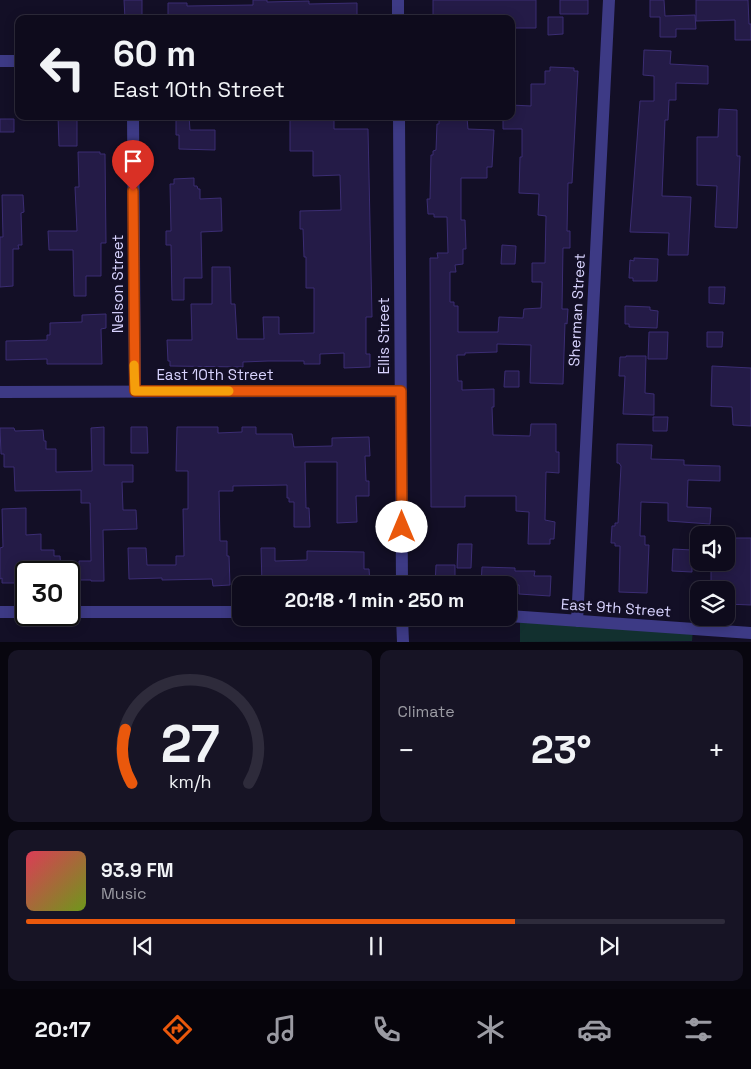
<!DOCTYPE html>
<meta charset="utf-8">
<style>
:root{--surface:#0e0b1c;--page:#171425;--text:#f1f3f6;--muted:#9b9ba3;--line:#2e2b3b;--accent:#ea580c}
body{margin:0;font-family:"Space Grotesk",sans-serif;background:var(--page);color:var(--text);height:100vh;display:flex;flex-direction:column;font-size:19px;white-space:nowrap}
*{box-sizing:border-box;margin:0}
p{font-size:16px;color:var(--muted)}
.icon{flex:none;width:28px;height:28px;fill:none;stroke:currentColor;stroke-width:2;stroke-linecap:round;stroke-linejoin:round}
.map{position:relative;height:642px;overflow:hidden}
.side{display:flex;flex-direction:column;gap:8px;padding:8px;background:#08060f;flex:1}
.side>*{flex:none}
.top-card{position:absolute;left:15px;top:15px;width:500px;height:105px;border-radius:10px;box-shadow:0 2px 12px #0003,0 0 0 1px var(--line);background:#0e0b1c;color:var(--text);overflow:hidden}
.fabs{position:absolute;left:690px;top:526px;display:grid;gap:10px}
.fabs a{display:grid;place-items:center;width:45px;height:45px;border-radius:10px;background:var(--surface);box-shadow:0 2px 12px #0003,0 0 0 1px var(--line);font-size:25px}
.speed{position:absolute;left:15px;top:561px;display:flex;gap:10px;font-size:25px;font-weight:700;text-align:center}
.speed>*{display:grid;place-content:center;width:65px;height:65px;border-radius:50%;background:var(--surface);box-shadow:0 2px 12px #0003,0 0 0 1px var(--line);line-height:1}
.speed .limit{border:2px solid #111;border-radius:8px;background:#fff;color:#111}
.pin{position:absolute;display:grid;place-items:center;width:42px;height:42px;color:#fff;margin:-51px -21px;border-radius:50% 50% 50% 0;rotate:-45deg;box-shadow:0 0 5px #0007}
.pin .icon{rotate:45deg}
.me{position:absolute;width:55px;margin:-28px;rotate:0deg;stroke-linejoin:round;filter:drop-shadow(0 0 4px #0008)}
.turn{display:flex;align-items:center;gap:18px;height:105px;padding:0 15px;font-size:22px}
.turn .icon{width:65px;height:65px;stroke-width:2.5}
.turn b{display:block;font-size:35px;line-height:42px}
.big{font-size:38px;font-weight:700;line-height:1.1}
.side .tile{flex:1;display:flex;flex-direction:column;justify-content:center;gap:8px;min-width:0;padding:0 18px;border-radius:10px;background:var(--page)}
.side .dial{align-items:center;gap:0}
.dial svg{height:130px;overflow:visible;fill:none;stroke:var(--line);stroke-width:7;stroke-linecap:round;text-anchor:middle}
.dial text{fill:var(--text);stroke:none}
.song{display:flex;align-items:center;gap:15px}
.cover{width:60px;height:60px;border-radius:8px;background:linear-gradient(135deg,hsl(350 70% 55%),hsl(80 70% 35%))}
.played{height:5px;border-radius:2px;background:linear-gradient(90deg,var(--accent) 70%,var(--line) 70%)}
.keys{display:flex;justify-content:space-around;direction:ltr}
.heat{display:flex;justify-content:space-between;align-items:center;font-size:28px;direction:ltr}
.side .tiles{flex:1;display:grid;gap:8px;grid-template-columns:1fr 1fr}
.tile:last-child{grid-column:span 2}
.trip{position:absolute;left:232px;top:576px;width:285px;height:50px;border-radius:10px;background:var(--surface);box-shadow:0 2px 12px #0003,0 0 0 1px var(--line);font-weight:700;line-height:50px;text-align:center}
.tab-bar{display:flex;height:80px;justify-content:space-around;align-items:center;background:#06040b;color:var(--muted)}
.tab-bar .icon{width:35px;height:35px}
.tab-bar .active{color:var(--accent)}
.tab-bar b{font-size:22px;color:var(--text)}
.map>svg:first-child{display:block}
.green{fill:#12302f}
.building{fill:#241b47;stroke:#3b2d73}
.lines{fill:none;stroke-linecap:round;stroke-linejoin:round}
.street{stroke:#3d3a85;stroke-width:12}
.route-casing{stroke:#983908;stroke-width:12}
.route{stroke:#ea580c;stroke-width:9}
.slow{stroke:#f59e0b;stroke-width:9}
.labels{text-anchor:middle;stroke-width:5;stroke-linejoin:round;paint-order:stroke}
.street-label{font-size:15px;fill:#d9d4ff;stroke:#130f26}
</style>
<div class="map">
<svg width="751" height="642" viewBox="0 0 751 642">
<rect width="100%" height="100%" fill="#130f26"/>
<path class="green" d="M 520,617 L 693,629 L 692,641 L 520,642 Z"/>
<path class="building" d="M 124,0 L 142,0 L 142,19 L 125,19 Z
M 253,0 L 267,0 L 267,2 L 309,1 L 309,4 L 357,3 L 357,19 L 168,19 L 168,3 L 187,3 L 187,6 L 253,5 Z
M 433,0 L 536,0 L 536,28 L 511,28 L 511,19 L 447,19 L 447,16 L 433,16 Z
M 560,0 L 588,0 L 588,14 L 560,14 Z
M 650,0 L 664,0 L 665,16 L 695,15 L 696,29 L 676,29 L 676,37 L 660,37 L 660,17 L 650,17 Z
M 696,0 L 748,0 L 749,24 L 751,24 L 751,40 L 735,40 L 735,20 L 696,21 Z
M 548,17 L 563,17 L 563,34 L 548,35 Z
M 644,50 L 671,51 L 670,64 L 708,66 L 708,84 L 676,83 L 676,100 L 669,100 L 668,120 L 665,120 L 662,196 L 691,197 L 688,255 L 668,255 L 669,233 L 630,232 L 640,101 L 654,101 L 654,76 L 643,75 Z
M 550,67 L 574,68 L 574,71 L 578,71 L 572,183 L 568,183 L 567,231 L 570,231 L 570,248 L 563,248 L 562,309 L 568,309 L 567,324 L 565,323 L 563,384 L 530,383 L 531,345 L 497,344 L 497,352 L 465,353 L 465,355 L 457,355 L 458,381 L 462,381 L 462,390 L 494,389 L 494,407 L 492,407 L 493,435 L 530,436 L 531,424 L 556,424 L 556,452 L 559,452 L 559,473 L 546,472 L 545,520 L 555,522 L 554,539 L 550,539 L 550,544 L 528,544 L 529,512 L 516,511 L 516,496 L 465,496 L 465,507 L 431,507 L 430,258 L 438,258 L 437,253 L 448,253 L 447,217 L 434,217 L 434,214 L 428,214 L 427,199 L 430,199 L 431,155 L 433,155 L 433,151 L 436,150 L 437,124 L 439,124 L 439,117 L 467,118 L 468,129 L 494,130 L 492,167 L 487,167 L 487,178 L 461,178 L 461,220 L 465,220 L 466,249 L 463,249 L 463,264 L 455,265 L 456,272 L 450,272 L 450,302 L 454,302 L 454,306 L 458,306 L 458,332 L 498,332 L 499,317 L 523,318 L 524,309 L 541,308 L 542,282 L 532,282 L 532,263 L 545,263 L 546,216 L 538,215 L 539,194 L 519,193 L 520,157 L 522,157 L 522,129 L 503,129 L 503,116 L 511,116 L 511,105 L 531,106 L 531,84 L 545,84 L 545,71 L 550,71 Z
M 719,109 L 737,110 L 737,156 L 740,156 L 737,228 L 715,227 L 717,186 L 697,185 L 697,137 L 718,137 Z
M 58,116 L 77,116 L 77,146 L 59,146 Z
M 176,116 L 189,116 L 190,130 L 215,130 L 215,150 L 179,149 L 179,135 L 176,135 Z
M 290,116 L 334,116 L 334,129 L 368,129 L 372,317 L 366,317 L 366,354 L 370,354 L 370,367 L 344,368 L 344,353 L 320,354 L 320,364 L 304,364 L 304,361 L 268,361 L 243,362 L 243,367 L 170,366 L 170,361 L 168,361 L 167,340 L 192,340 L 191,304 L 212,304 L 212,267 L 230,267 L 231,304 L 235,304 L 237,339 L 264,339 L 263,317 L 279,317 L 279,334 L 314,333 L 314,288 L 306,288 L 306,257 L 304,257 L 303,229 L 300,229 L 300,211 L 341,210 L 340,175 L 313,176 L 313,151 L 290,151 Z
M 0,119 L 14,119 L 14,132 L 0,132 Z
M 78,152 L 100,152 L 100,154 L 105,154 L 106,243 L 101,243 L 101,276 L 86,276 L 86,296 L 74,296 L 73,250 L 49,250 L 48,231 L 77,231 L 75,187 L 79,187 Z
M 194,178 L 194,186 L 197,186 L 198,189 L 200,189 L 200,199 L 221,198 L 222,231 L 201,232 L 202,278 L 184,278 L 184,300 L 172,300 L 171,245 L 166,245 L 166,231 L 171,231 L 170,184 L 174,184 L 174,179 Z
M 2,195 L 23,195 L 24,212 L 21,213 L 22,245 L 18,245 L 19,249 L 13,249 L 13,286 L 0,287 L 0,237 L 3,237 Z
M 502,245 L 516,246 L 515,264 L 501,264 Z
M 634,258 L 658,259 L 657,281 L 633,281 L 633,278 L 629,278 L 630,260 L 634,261 Z
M 709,287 L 725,287 L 724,304 L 709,303 Z
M 625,306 L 650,307 L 650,310 L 658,311 L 657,328 L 629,327 L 629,324 L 625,324 Z
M 106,314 L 106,328 L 101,329 L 102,364 L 47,364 L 47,359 L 6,360 L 6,341 L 47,340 L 47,335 L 50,335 L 50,323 L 82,322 L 82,315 Z
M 649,332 L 668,332 L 667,359 L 648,359 Z
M 707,332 L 723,332 L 722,347 L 707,347 Z
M 626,356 L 646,356 L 645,393 L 654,394 L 654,415 L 623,414 L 625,376 L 619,376 L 620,357 L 626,357 Z
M 712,366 L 751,368 L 751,426 L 733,425 L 732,407 L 711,406 Z
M 505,371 L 519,371 L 519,387 L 504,387 Z
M 653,417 L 668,417 L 667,431 L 653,431 Z
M 104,427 L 104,465 L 133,465 L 133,482 L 122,482 L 123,510 L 136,510 L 137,529 L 103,530 L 104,581 L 91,581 L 91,580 L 79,580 L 79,561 L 91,561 L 90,503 L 81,503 L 81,490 L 15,491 L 14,467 L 4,467 L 4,454 L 1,454 L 0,428 L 14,428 L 15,431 L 43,430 L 44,441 L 46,441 L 46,449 L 56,449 L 56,472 L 92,471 L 91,428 Z
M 131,427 L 147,427 L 148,453 L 131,453 Z
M 177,427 L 218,427 L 218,433 L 242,432 L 242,427 L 256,427 L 256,434 L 292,434 L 294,447 L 332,446 L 332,438 L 369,437 L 370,456 L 365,456 L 366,481 L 369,481 L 369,496 L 356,496 L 357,522 L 337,523 L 337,462 L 305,462 L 306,508 L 309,508 L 310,527 L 294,527 L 294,502 L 289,502 L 289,498 L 287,498 L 287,485 L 233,486 L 233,491 L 219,491 L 220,541 L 227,541 L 227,556 L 229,556 L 230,585 L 213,586 L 212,579 L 162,580 L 162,578 L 129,579 L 128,548 L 146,548 L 147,565 L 176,565 L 176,556 L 184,556 L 183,509 L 188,509 L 188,471 L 176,471 Z
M 617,444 L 652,445 L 651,459 L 684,460 L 684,465 L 720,466 L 720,481 L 688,480 L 687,507 L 711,508 L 710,524 L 668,521 L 668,503 L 641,502 L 640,536 L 645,536 L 645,545 L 649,545 L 647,593 L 619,592 L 620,546 L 615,546 L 615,543 L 611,543 L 612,526 L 615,526 L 615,523 L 618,523 L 621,466 L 619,463 L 617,463 Z
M 26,508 L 26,535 L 41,534 L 41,550 L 54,550 L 54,556 L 60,556 L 61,572 L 17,572 L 16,583 L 2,583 L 2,578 L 0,579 L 0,548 L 3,547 L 2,509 Z
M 726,538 L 751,538 L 751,605 L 726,604 L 726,590 L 711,590 L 711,567 L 726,568 Z
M 458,544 L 472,544 L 471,568 L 457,568 Z
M 261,548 L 275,548 L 275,561 L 307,560 L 307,551 L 364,552 L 364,569 L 369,569 L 370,583 L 341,584 L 341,581 L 315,582 L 315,585 L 302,585 L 302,580 L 275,581 L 275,585 L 262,585 Z
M 673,549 L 692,550 L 692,572 L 672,571 Z
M 436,565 L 455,565 L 455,579 L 450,578 L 450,585 L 435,585 Z
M 482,567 L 515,568 L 515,571 L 535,571 L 534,576 L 551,576 L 550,596 L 519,594 L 519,585 L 481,585 Z"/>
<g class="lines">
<path class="street" d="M 398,0 L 398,19
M 0,61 L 19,61
M 133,116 L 135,391
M 399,116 L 402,585
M 0,392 L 401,391
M 0,612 L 26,612
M 69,612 L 241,612
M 509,616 L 751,633
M 402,618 L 403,642
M 577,621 L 609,0"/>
</g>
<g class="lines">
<g class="route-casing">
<path id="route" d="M 133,191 L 135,391 L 401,391 L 402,527"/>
</g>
<use href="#route" class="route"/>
<path class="slow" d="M 134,365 L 135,391 L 229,391"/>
</g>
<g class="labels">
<g class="street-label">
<text transform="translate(118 284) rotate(-90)" y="5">Nelson Street</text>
<text transform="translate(577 310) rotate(-87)" y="5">Sherman Street</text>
<text transform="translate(384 336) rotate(-90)" y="5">Ellis Street</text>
<text x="215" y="380">East 10th Street</text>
<text transform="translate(616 608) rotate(4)" y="5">East 9th Street</text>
</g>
</g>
</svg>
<div class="fabs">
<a><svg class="icon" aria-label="sound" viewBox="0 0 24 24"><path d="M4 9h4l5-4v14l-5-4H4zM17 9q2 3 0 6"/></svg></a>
<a><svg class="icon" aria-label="layers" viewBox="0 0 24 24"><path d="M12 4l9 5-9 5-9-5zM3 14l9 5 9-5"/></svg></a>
</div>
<div class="speed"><div class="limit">30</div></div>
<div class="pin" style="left:133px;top:191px;background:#d93025"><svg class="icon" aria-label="arrive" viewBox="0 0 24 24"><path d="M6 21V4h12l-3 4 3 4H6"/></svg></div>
<svg class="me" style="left:402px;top:527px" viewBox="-20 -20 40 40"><circle r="19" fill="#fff"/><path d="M0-13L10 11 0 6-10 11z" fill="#ea580c"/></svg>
<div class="trip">20:18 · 1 min · 250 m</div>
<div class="top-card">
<div class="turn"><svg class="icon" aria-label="left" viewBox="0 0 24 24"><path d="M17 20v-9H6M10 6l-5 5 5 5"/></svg><div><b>60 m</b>East 10th Street</div></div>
</div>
</div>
<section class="side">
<div class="tiles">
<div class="tile dial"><svg viewBox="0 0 100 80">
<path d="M14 69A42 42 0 1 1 86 69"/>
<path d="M14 69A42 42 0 0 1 10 36" stroke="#ea580c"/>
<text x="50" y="56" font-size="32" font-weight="700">27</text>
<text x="50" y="72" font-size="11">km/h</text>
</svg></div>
<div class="tile"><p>Climate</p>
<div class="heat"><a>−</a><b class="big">23°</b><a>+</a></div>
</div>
<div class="tile">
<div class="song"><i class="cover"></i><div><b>93.9 FM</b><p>Music</p></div></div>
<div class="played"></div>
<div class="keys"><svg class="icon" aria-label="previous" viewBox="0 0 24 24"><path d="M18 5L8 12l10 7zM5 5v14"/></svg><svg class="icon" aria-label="pause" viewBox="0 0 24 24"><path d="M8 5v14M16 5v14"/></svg><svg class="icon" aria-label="next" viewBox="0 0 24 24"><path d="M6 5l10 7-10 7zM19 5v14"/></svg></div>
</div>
</div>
</section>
<nav class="tab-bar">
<b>20:17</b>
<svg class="icon active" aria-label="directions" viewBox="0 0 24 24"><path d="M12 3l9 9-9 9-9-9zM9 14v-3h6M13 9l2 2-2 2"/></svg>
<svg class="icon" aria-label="music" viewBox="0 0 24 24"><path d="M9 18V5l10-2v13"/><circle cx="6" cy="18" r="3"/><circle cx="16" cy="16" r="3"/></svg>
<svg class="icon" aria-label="phone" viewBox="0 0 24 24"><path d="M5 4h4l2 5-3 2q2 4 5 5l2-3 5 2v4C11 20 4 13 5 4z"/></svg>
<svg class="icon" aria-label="climate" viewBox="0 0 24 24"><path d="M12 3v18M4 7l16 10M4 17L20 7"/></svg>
<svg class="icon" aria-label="car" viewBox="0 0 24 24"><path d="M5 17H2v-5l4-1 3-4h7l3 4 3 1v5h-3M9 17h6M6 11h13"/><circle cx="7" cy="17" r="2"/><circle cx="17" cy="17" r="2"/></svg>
<svg class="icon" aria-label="filters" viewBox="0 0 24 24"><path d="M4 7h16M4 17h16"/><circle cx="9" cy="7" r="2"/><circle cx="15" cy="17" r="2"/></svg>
</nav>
